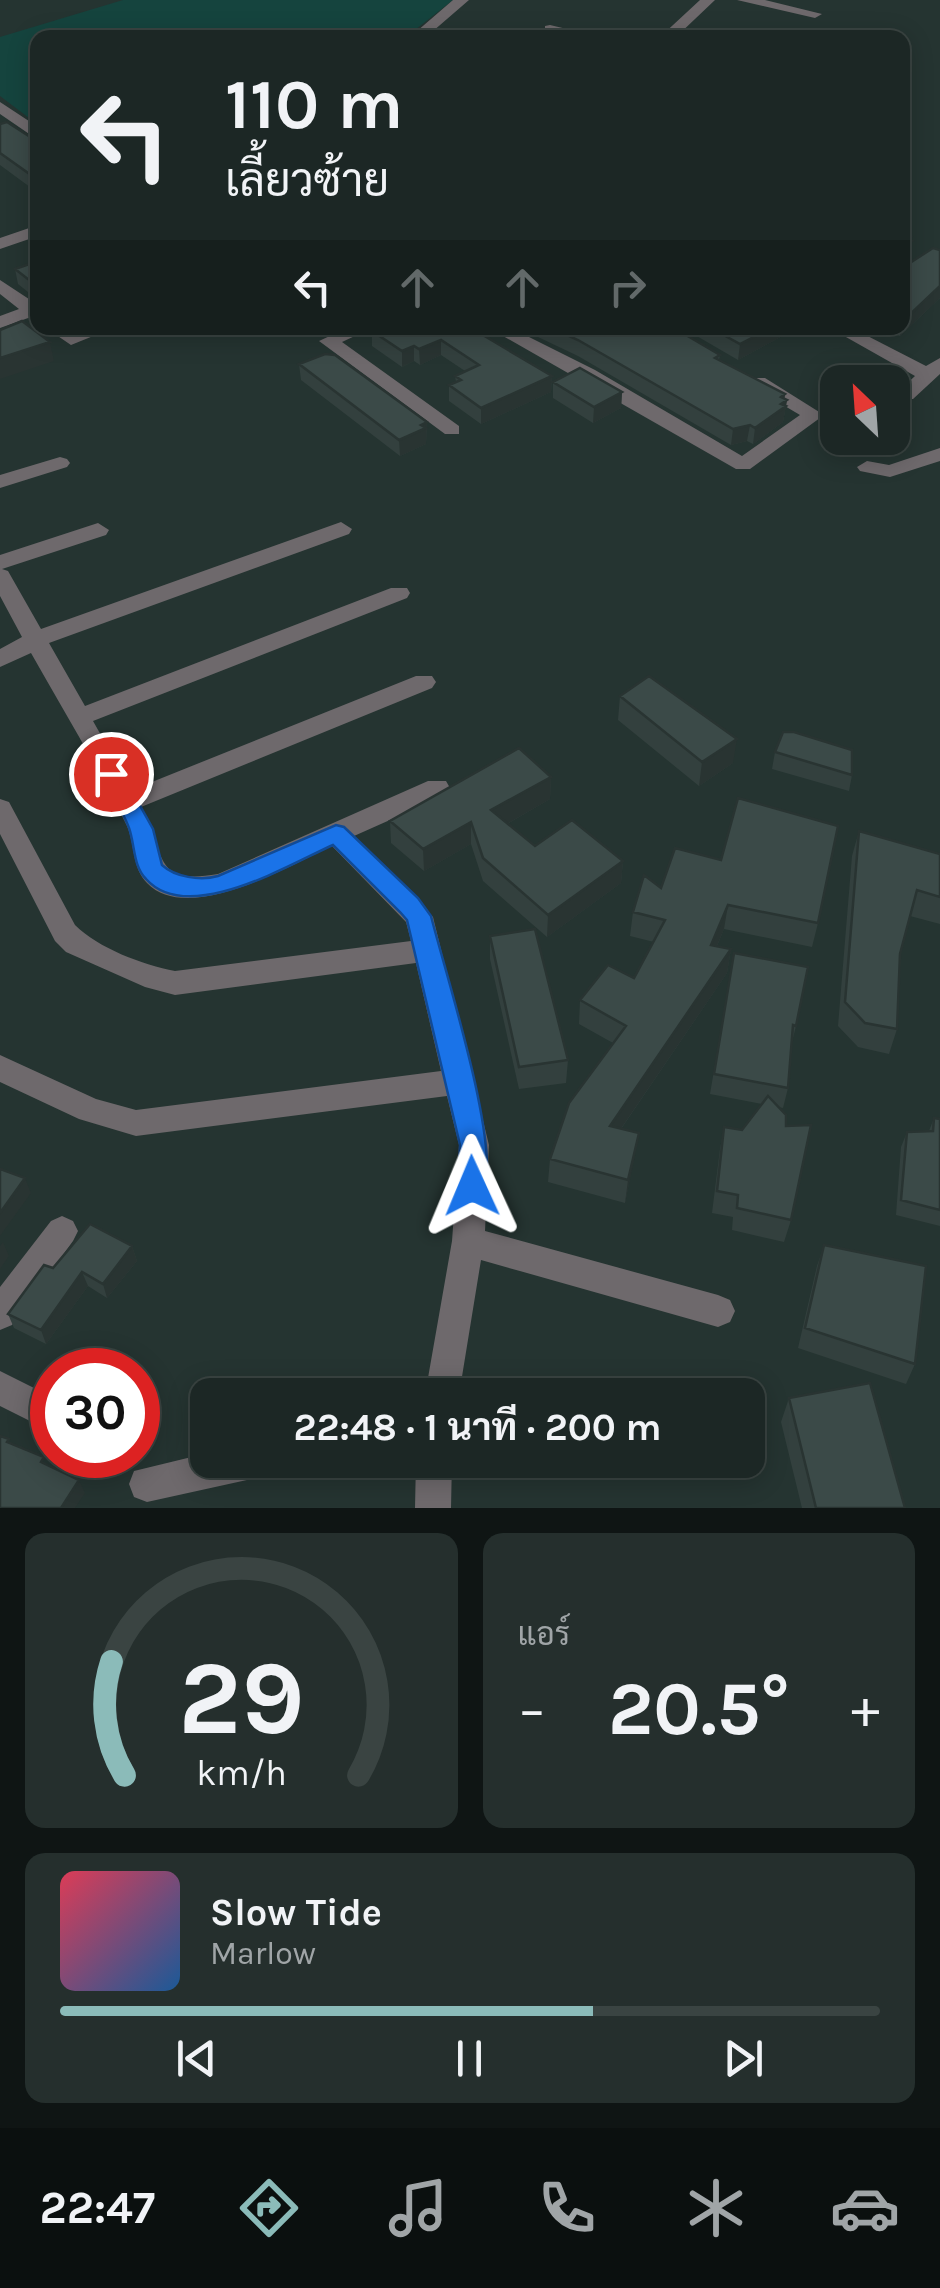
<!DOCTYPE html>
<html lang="th">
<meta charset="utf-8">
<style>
:root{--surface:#1c2725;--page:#252f2d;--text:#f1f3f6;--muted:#a0a5a7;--line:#3a4442;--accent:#8bbbb9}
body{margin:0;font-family:Karla,Sarabun,sans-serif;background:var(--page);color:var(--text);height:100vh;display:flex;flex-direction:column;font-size:38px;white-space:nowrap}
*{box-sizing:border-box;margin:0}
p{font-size:32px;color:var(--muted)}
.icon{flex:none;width:55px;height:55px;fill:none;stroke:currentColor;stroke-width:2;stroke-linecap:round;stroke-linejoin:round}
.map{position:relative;height:1508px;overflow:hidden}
.panel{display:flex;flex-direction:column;gap:25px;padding:25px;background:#0f1514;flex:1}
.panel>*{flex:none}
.banner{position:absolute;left:30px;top:30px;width:880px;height:305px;border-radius:20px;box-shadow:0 5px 25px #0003,0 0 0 2px var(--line);background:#1c2725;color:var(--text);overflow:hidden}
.needle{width:65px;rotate:335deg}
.buttons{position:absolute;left:820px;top:365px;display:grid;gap:20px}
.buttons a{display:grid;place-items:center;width:90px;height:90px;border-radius:20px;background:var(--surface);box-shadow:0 5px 25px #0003,0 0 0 2px var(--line);font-size:50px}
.speed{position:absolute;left:30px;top:1348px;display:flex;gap:20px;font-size:50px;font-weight:700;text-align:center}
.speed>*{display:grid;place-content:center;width:130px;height:130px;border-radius:50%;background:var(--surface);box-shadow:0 5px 25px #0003,0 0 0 2px var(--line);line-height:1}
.speed .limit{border:15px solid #d22;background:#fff;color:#111}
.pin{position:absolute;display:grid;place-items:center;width:85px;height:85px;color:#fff;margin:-42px;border:5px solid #fff;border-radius:50%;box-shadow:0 2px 10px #0007}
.me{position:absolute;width:110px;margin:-55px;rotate:359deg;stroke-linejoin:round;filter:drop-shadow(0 0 8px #0008)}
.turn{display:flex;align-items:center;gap:35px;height:210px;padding:0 30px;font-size:45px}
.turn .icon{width:130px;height:130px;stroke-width:2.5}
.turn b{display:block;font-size:70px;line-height:85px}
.lanes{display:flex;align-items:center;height:95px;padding:0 30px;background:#0003;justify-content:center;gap:50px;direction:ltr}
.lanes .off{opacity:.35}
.big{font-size:75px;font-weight:700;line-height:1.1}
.panel .tile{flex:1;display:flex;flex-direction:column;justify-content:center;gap:15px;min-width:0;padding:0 35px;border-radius:20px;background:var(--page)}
.panel .dial{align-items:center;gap:0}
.dial svg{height:260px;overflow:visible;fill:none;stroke:var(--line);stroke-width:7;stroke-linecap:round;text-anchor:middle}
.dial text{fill:var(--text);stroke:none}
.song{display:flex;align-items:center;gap:30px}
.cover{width:120px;height:120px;border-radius:15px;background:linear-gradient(135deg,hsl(350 70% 55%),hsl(210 70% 35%))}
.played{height:10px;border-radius:5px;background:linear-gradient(90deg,var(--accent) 65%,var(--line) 65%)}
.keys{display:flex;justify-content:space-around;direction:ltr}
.heat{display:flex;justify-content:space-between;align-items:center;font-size:55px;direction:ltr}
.panel .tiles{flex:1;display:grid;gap:25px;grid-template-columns:1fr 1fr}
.tile:last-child{grid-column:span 2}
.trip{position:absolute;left:190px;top:1378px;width:575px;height:100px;border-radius:20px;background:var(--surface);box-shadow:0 5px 25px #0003,0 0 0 2px var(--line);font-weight:700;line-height:100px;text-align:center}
.dock{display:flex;height:160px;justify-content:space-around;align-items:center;background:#0b100f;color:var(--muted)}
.dock .icon{width:70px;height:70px}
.dock .current{color:var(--accent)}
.dock b{font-size:45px;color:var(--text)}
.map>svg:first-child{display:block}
.green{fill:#15443e}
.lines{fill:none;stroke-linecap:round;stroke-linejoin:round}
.minor{fill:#6e696c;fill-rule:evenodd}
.wall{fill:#33403e}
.shaded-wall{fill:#293432}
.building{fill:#3b4a48;stroke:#293432;stroke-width:2.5}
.route{fill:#1a73e8;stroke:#114b97;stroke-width:2.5}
</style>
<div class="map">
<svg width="940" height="1508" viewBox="0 0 940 1508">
<rect width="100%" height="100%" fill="#253431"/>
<path class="green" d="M 123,0 L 453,0 L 406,37 L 38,38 L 37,124 L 0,96 L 0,37 Z"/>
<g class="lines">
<path class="minor" d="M 453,0 L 469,0 L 425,38 L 409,38 Z
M 700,0 L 715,0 L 675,38 L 659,38 Z
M 737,0 L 765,0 L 822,14 L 815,18 Z
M 550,25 L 592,35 L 594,38 L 545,32 L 545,26 Z
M 0,102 L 38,127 L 38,140 L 0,114 Z
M 38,225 L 38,236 L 0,249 L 0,238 Z
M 0,280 L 38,305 L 38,319 L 31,317 L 0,328 L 0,316 L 19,309 L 0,294 Z
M 46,328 L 67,328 L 73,332 L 87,328 L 113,328 L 71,345 Z
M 347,328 L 372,328 L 342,342 L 459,426 L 459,434 L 445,434 L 319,341 Z
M 489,328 L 511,328 L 595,370 L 742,456 L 800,415 L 751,386 L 751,378 L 765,378 L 824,415 L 750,469 L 736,469 Z
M 830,328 L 852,328 L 926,366 L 940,358 L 940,374 L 913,399 L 899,399 L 899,391 L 915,376 Z
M 940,448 L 940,461 L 890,477 L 860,471 L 857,467 L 867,461 L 889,465 Z
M 60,457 L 67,459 L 70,463 L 67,467 L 0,488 L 0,475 Z
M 341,522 L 352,529 L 349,534 L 49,643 L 85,706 L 391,588 L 407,588 L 410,593 L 407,598 L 93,721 L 132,790 L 416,676 L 432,676 L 436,682 L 432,688 L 141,807 C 167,852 150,886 218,874 L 428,781 L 446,781 L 450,788 L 446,795 L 354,836 L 433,917 L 489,1145 L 485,1231 L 718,1295 L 730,1300 L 735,1311 L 730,1322 L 718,1327 L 481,1260 L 459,1395 L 425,1395 L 452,1241 L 459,1145 L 447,1096 L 136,1136 L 79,1119 L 0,1082 L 0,1055 L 96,1099 L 136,1110 L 441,1071 L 416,963 L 175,995 L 145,987 L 66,952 L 55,941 L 0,834 L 0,799 L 9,802 L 75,925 C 98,948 143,965 175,971 L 411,941 L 406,922 L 332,846 C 290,865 188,926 147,883 C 132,868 135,845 127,826 C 98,767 63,710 31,653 L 0,667 L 0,649 L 22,637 L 0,596 L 0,555 L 98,523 L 109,530 L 106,535 L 2,569 L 8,571 L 41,629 Z
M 62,1216 L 73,1221 L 78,1231 L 73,1241 L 12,1325 L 0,1330 L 0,1287 L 51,1221 Z
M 0,1371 L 52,1397 L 52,1432 L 0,1406 Z
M 208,1453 L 208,1460 L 274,1460 L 268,1472 L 256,1478 L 147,1502 L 134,1497 L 129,1484 L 134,1471 Z
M 416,1460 L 452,1460 L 451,1508 L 415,1508 Z"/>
</g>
<path class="wall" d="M 0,124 L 38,142 L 38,193 L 0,165 Z
M 902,234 L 910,240 L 909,256 L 904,260 L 905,266 L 940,250 L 940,298 L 900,336 L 879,328 L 902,328 Z
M 38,261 L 38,300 L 18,284 L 15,269 Z
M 471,328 L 552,376 L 551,392 L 481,424 L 449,401 L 449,385 L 456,382 L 455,376 L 465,371 L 441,355 L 420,365 L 414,361 L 402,367 L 372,346 L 372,331 Z
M 519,328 L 674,328 L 720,355 L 719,360 L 785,394 L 784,399 L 787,400 L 783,422 L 753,444 L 747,441 L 731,445 L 578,356 Z
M 683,328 L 797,328 L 738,360 Z
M 299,364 L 427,422 L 426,444 L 400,456 L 301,380 Z
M 553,382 L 622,392 L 621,408 L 593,423 L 553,398 Z
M 620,696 L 733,763 L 699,786 L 618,720 Z
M 775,752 L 852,775 L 849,791 L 772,769 Z
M 551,777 L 550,799 L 507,824 L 535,846 L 623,861 L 621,883 L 547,937 L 483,881 L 471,844 L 424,871 L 391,843 L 390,821 Z
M 859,831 L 940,854 L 940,924 L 910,916 L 900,954 L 897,1029 L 889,1054 L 858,1047 L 838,1026 L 852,856 Z
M 661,888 L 818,923 L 812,947 L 724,929 L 717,946 L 731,949 L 727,973 L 621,1129 L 639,1133 L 625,1203 L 548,1182 L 550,1159 L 613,1043 L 579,1024 L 580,1000 L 634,978 L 654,942 L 630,936 L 633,912 Z
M 490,936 L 568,1060 L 566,1083 L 519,1089 L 490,959 Z
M 734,953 L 796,1026 L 791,1046 L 788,1088 L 783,1108 L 778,1107 L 786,1126 L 791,1220 L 784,1242 L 732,1230 L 733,1217 L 712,1213 L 720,1149 L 724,1127 L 742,1130 L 762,1104 L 710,1094 Z
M 934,1118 L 940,1119 L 940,1226 L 896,1215 L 901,1147 L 907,1132 L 929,1131 Z
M 824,1245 L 915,1364 L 906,1384 L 798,1348 L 817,1266 Z
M 132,1246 L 137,1261 L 107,1298 L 88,1286 L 46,1344 L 14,1328 L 8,1314 L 53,1268 Z
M 789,1398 L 905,1508 L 802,1508 L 781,1422 Z"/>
<path class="shaded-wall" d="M 911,237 L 910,243 L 912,241 L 909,256 L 902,261 L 902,248 Z
M 940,286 L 940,298 L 900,336 L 903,321 Z
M 771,328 L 797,328 L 738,360 L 740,344 Z
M 441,340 L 441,355 L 420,365 L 419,349 Z
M 50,342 L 54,361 L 0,379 L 0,358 Z
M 414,346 L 414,361 L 402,367 L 402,351 Z
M 552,376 L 551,392 L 481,424 L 481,408 Z
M 622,392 L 621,408 L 593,423 L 594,407 Z
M 785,394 L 784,402 L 787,400 L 783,422 L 753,444 L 755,428 L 781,397 Z
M 427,422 L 426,444 L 400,456 L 399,440 Z
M 750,425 L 747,441 L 731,445 L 733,429 Z
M 737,739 L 733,763 L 699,786 L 702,762 Z
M 551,777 L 550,799 L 491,833 L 491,810 Z
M 471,822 L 471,844 L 424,871 L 423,849 Z
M 623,861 L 621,883 L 547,937 L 548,915 Z
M 728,905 L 724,929 L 707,969 L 711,945 Z
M 731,949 L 727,973 L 607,1149 L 610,1126 Z
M 639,1133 L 635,1156 L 625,1203 L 628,1180 Z
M 25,1178 L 31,1193 L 0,1236 L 0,1213 Z
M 3,1242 L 9,1256 L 0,1269 L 0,1246 Z
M 132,1246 L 137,1261 L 107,1298 L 103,1284 Z
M 82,1272 L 88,1286 L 46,1344 L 41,1330 Z
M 79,1480 L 85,1493 L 75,1508 L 61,1508 Z"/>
<path class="building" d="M 7,122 L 38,142 L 38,180 L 0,153 L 0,124 Z
M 902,234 L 911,237 L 908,240 L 912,241 L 902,248 Z
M 933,248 L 940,250 L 940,286 L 903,321 L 902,255 L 905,266 Z
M 38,261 L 38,287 L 15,269 Z
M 22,321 L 50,342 L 0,358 L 0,330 Z
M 379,328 L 471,328 L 552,376 L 481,408 L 449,385 L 461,380 L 455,376 L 479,365 L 441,340 L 419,349 L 414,346 L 402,351 L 372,331 Z
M 552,328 L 674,328 L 720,355 L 715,358 L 785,394 L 781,397 L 787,400 L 781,404 L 786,406 L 755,428 L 750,425 L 733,429 L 578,340 Z
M 711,328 L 771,328 L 740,344 Z
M 325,354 L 335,355 L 427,422 L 421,425 L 426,428 L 399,440 L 299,364 Z
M 580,368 L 622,392 L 594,407 L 553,382 Z
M 649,676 L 737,739 L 702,762 L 620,696 Z
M 783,732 L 794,732 L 852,750 L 852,775 L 775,752 Z
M 519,748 L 551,777 L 491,810 L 535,846 L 572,820 L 623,861 L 548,915 L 483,858 L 471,822 L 423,849 L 390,821 Z
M 738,798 L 838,826 L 818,923 L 728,905 L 711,945 L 731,949 L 610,1126 L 639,1133 L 628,1180 L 550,1159 L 569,1103 L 626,1026 L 580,1000 L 608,965 L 634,978 L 665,920 L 633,912 L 644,875 L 661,888 L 675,848 L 721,860 Z
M 859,831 L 940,854 L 940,897 L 917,890 L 900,954 L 897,1029 L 865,1023 L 845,1002 Z
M 535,929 L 568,1060 L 519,1067 L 490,936 Z
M 734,953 L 808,967 L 796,1026 L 793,1025 L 788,1088 L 714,1074 Z
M 768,1096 L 786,1115 L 786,1126 L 811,1125 L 791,1220 L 737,1208 L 738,1195 L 717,1191 L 724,1127 L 742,1130 Z
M 934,1118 L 940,1119 L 940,1210 L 901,1200 L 907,1132 L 933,1131 Z
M 0,1169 L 25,1178 L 0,1213 Z
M 90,1224 L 132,1246 L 103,1284 L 82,1272 L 41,1330 L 8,1314 L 44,1265 L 53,1268 Z
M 824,1245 L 926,1266 L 915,1364 L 805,1328 Z
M 870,1383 L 905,1508 L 816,1508 L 789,1398 Z
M 0,1436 L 9,1439 L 7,1442 L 44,1457 L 41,1462 L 79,1480 L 61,1508 L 0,1508 Z"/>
<path class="route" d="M 111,765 L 119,768 L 153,829 L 162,865 C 175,877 200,881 218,876 L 336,825 L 344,827 L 418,898 L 431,916 C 445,972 503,1151 483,1195 L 472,1199 L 462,1195 L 458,1186 L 460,1145 L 407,920 L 400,912 L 333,845 C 288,865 188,926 146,879 C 133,866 135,845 129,828 C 122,809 109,791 100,774 Z"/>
</svg>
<div class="buttons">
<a><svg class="needle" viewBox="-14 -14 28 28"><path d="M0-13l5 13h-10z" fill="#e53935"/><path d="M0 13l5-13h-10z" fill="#a0a5a7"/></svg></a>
</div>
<div class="speed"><div class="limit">30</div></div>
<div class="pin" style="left:111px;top:774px;background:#d93025"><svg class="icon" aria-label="arrive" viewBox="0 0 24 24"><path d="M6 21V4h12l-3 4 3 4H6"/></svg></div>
<svg class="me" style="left:472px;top:1186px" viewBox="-20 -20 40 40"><path d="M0-17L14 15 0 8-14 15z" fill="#1a73e8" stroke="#fff" stroke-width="4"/></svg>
<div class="trip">22:48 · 1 นาที · 200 m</div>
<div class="banner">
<div class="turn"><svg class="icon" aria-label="left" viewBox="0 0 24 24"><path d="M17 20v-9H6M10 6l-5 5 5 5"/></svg><div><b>110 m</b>เลี้ยวซ้าย</div></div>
<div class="lanes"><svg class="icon" aria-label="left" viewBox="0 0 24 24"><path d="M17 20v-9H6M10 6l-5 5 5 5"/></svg><svg class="icon off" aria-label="ahead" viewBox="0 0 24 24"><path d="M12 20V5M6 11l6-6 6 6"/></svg><svg class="icon off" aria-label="ahead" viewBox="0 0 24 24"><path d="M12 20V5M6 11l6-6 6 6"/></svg><svg class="icon off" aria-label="right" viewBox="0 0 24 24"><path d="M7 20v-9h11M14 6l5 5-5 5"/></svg></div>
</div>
</div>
<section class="panel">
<div class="tiles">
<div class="tile dial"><svg viewBox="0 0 100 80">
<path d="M14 69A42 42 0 1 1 86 69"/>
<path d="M14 69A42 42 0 0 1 10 34" stroke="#8bbbb9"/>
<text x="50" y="56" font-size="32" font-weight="700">29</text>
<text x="50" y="72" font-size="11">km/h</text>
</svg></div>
<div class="tile"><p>แอร์</p>
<div class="heat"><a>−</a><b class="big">20.5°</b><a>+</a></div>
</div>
<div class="tile">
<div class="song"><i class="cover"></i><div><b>Slow Tide</b><p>Marlow</p></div></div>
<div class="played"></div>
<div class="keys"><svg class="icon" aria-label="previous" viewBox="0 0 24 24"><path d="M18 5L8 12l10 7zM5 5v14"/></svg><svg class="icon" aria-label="pause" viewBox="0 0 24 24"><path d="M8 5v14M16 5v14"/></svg><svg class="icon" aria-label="next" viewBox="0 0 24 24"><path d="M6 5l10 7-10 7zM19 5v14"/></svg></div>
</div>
</div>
</section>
<nav class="dock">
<b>22:47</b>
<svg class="icon current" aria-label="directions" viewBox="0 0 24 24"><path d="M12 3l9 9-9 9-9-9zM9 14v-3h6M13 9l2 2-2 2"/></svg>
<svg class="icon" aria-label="music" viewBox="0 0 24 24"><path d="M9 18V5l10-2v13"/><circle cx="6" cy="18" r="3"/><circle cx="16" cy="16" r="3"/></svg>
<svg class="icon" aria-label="phone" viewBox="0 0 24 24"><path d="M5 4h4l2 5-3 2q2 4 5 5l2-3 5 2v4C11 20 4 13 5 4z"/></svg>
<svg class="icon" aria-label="climate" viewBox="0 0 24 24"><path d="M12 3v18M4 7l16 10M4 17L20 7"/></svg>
<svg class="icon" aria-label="car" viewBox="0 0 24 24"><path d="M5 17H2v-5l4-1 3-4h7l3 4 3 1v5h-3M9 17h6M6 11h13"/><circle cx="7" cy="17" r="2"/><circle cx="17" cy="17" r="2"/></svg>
</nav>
